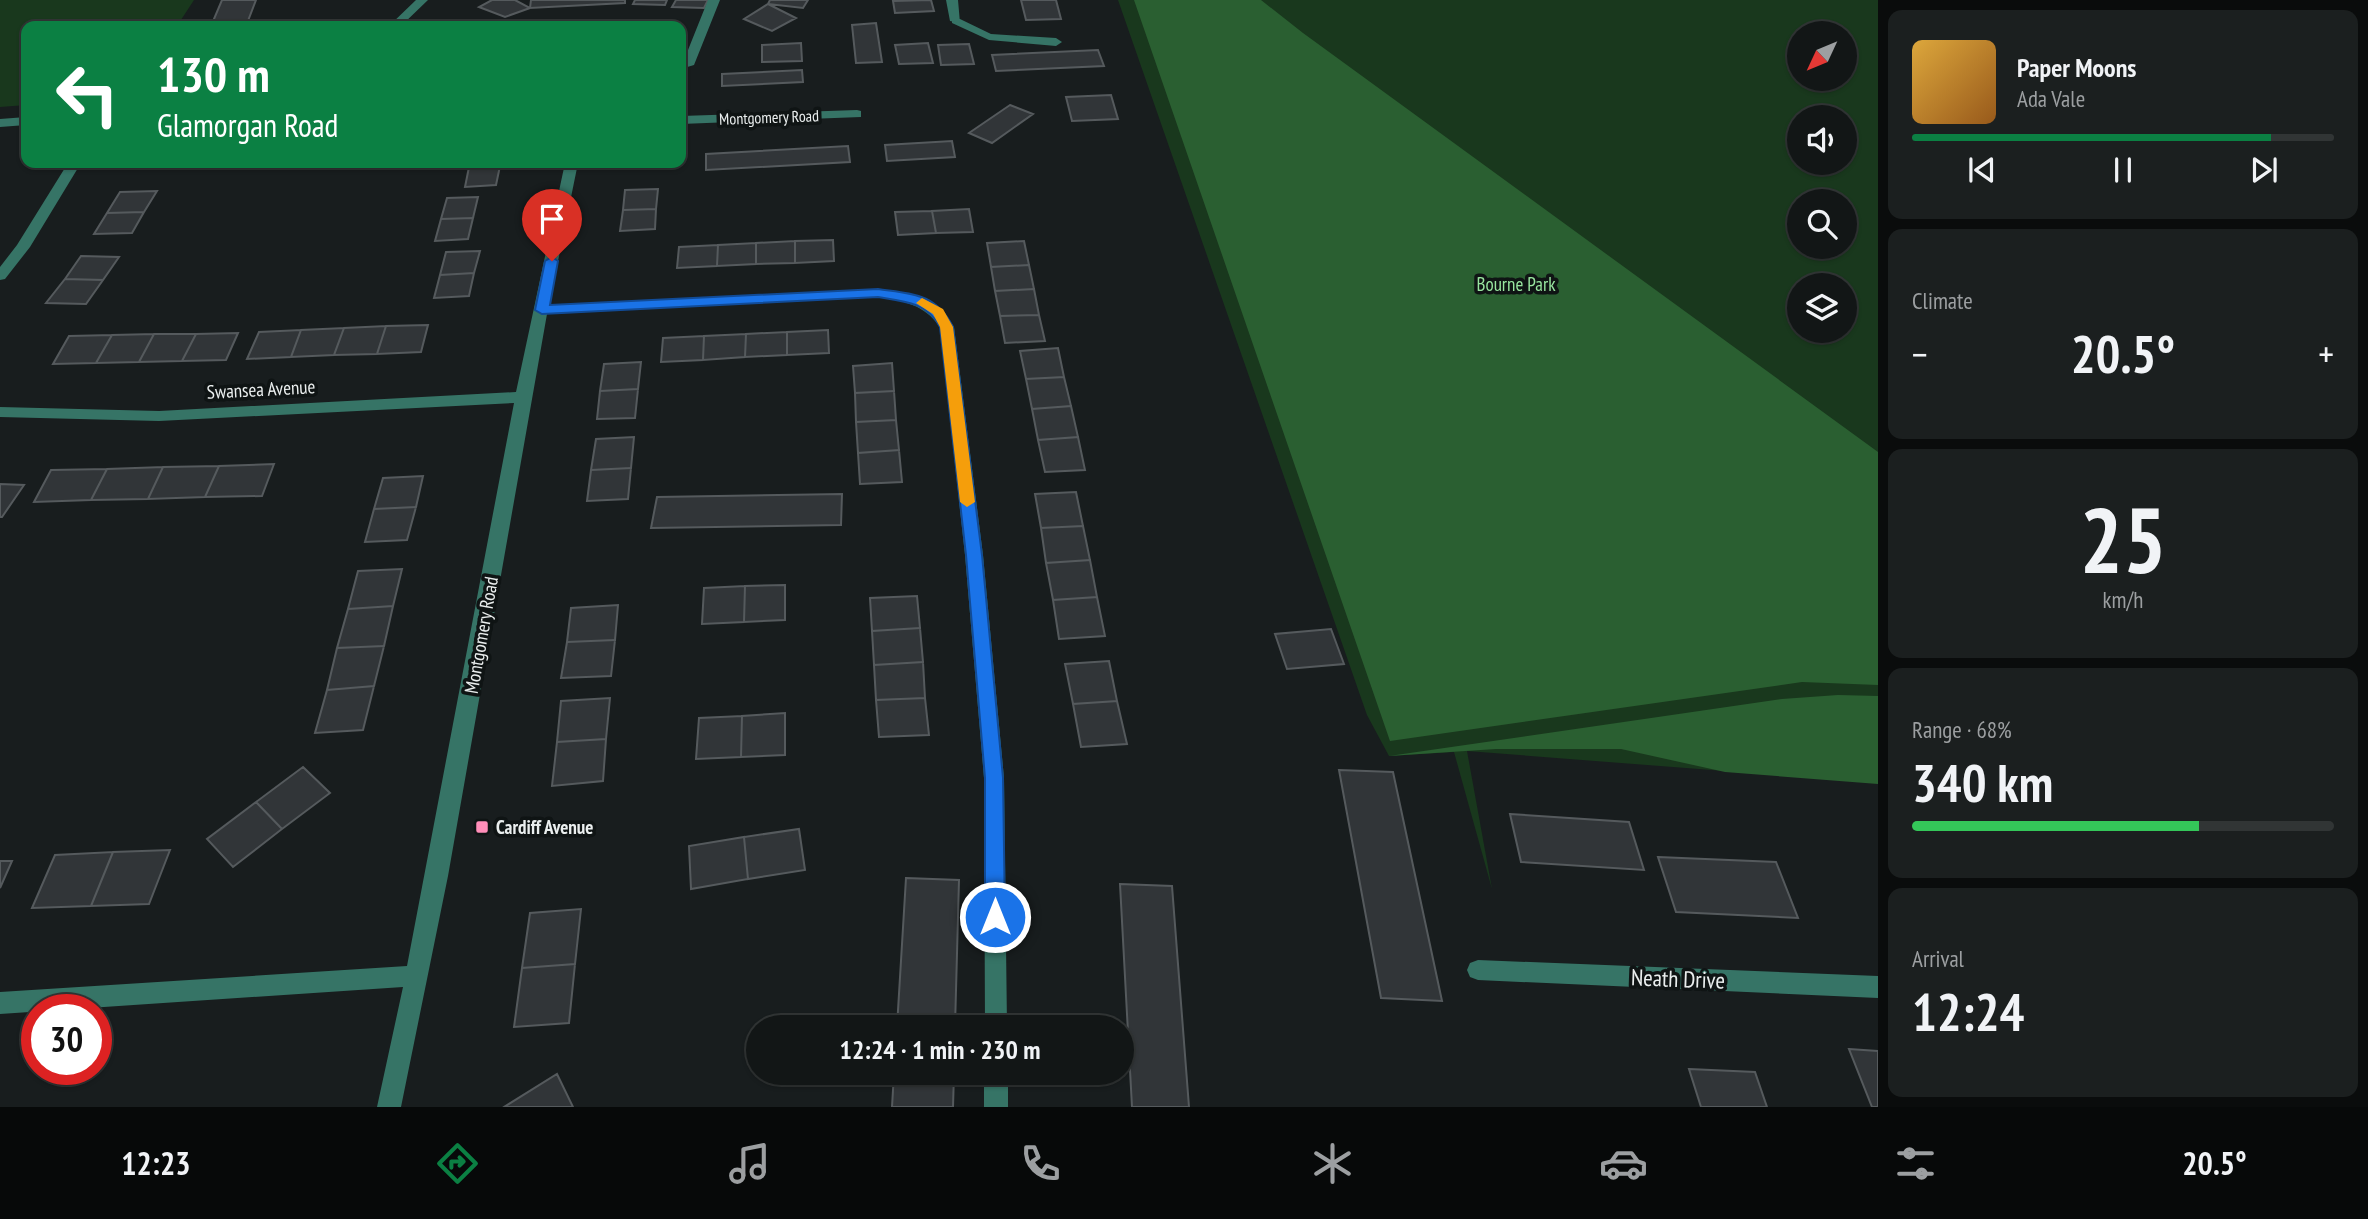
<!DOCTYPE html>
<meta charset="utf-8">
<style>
:root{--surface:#121616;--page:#1b1f1f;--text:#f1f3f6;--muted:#9c9fa1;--line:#313535;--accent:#0b8043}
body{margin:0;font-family:"PT Sans Narrow",sans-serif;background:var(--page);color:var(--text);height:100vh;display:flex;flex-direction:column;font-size:26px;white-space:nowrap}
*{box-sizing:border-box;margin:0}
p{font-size:23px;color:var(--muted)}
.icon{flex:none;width:38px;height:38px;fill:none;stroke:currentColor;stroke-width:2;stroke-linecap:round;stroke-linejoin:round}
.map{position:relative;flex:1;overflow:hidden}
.drawer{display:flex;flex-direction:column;gap:10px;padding:10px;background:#0a0c0c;width:490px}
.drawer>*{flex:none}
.top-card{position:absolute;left:21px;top:21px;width:665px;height:147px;border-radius:14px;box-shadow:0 2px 5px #0004,0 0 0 2px var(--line);background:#0b8043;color:#fff;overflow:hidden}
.needle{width:46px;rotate:226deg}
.tools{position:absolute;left:1787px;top:21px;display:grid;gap:14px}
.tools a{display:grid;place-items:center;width:70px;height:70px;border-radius:50%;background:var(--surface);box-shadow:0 2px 5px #0004,0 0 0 2px var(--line);font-size:35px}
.speed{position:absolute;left:21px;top:994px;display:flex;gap:14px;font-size:35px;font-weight:700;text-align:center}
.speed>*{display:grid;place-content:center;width:91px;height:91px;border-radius:50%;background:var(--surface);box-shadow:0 2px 5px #0004,0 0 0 2px var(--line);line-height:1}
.speed .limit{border:10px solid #d22;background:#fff;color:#111}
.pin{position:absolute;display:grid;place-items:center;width:60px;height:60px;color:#fff;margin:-72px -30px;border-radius:50% 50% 50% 0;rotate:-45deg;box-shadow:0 0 7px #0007}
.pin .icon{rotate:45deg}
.me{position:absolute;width:77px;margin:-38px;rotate:0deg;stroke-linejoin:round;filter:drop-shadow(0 0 5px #0008)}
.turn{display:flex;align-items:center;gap:24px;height:147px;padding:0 21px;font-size:32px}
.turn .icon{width:91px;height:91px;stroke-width:2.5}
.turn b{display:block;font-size:49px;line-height:60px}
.big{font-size:52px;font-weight:600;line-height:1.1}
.drawer .card{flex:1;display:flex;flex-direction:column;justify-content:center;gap:10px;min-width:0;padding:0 24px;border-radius:14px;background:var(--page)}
.drawer .dial{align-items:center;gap:0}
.dial b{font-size:91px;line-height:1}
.song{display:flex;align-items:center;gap:21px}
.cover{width:84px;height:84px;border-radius:10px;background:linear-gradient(135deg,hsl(40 70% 55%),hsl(30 70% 35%))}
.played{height:7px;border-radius:4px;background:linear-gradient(90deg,var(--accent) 85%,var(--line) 85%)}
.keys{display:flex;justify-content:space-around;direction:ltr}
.heat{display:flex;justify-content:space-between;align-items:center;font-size:38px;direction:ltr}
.charge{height:10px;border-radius:5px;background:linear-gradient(90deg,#34c759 68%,var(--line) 0)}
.trip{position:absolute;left:746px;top:1015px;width:388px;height:70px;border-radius:35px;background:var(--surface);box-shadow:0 2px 5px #0004,0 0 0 2px var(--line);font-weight:600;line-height:70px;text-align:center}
.menu{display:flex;height:112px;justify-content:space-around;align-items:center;background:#070909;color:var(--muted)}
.menu .icon{width:49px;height:49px}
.menu .selected{color:var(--accent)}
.menu b{font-size:32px;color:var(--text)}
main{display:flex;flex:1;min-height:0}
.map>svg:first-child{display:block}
.green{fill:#19381d;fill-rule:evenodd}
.forest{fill:#2a5f31}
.building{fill:#313538;stroke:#555a5d;stroke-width:2}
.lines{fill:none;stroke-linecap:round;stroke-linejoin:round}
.lane{fill:#367466;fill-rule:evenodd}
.street{fill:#367466;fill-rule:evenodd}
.route{fill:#1a73e8;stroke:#114b97;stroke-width:2}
.slow{fill:#f59e0b}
.poi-dot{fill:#ff8eb9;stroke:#0f1414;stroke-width:2.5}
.labels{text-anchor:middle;stroke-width:7;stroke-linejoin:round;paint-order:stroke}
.far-street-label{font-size:16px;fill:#eaeeee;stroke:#0f1414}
.park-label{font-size:19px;fill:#98e59f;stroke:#0f1414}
.street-label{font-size:19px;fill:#eaeeee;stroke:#0f1414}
.poi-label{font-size:19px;font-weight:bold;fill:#eaeeee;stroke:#0f1414;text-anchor:start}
.near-street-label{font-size:23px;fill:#eaeeee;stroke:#0f1414}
</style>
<main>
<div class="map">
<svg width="1878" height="1107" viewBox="0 0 1878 1107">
<rect width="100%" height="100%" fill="#181d1e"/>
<path class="green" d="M 0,0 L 194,0 L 177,26 L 26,26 L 26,105 L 0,107 Z
M 1118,0 L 1878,0 L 1878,783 L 1467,751 L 1492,889 L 1454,752 L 1389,756 L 1367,715 ZM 1799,33 L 1844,33 L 1844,79 L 1799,79 ZM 1799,117 L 1844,117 L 1844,163 L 1799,163 ZM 1799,201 L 1844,201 L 1844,247 L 1799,247 ZM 1799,285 L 1844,285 L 1844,331 L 1799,331 Z"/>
<path class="forest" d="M 1134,0 L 1261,0 L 1303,33 L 1878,452 L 1878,685 L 1802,682 L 1390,741 Z
M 1838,695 L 1878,696 L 1878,784 L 1725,772 L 1621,749 L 1496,749 L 1389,756 L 1782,699 Z"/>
<path class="building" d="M 222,0 L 256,0 L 246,26 L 211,26 Z
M 492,0 L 515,0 L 530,8 L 505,17 L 479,7 Z
M 531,0 L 625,0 L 625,3 L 530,8 Z
M 635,0 L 667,0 L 665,5 L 633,4 Z
M 676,0 L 708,0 L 704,8 L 672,7 Z
M 770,0 L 808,0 L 803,8 L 768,4 Z
M 931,0 L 934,11 L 895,13 L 893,1 Z
M 1021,0 L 1056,0 L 1061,19 L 1026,20 Z
M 768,4 L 796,18 L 772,31 L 744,19 Z
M 876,23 L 882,62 L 856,63 L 852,25 Z
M 801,43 L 802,61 L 762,62 L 762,45 Z
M 928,43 L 933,63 L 899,64 L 895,45 Z
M 969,44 L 974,64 L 941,65 L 938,45 Z
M 1098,50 L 1104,66 L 996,71 L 992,55 Z
M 802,70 L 803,82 L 722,86 L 722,74 Z
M 1111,95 L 1118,119 L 1072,121 L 1066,97 Z
M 1010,105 L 1033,114 L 992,143 L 969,133 Z
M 952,141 L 955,157 L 887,161 L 885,145 Z
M 848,146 L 850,162 L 706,170 L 706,154 Z
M 470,163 L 501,163 L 500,166 L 469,167 Z
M 500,166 L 496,185 L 465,187 L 469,167 Z
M 658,189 L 656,209 L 623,210 L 625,190 Z
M 157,191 L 144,212 L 107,213 L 120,192 Z
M 478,197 L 473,218 L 441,219 L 447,198 Z
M 656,209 L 655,229 L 620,231 L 623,210 Z
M 969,209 L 973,232 L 936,233 L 932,211 Z
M 932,211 L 936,233 L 898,235 L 895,212 Z
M 144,212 L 132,233 L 94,234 L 107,213 Z
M 473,218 L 468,239 L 435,241 L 441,219 Z
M 833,240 L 834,261 L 795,263 L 795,241 Z
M 795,241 L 795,263 L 756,264 L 756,243 Z
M 1024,241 L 1029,265 L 991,267 L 987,243 Z
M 756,243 L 756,264 L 717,266 L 718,245 Z
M 718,245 L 717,266 L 677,268 L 679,247 Z
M 480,251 L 474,273 L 440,275 L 446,252 Z
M 81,256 L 119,257 L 103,280 L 65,279 Z
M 1029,265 L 1034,289 L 995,291 L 991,267 Z
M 474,273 L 469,296 L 434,298 L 440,275 Z
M 65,279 L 103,280 L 86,304 L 46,303 Z
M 1034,289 L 1039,315 L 1000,316 L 995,291 Z
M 1039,315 L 1045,341 L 1005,343 L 1000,316 Z
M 428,325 L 421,352 L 377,354 L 386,326 Z
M 386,326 L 377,354 L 334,355 L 344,328 Z
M 344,328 L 334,355 L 291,357 L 301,330 Z
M 301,330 L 291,357 L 247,359 L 259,332 Z
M 828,330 L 829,353 L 787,355 L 787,332 Z
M 787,332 L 787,355 L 745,357 L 746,334 Z
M 238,333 L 226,360 L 182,361 L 196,334 Z
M 154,334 L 139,362 L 96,363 L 112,335 Z
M 154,334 L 196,334 L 182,361 L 139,362 Z
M 746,334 L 745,357 L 703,360 L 704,336 Z
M 112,335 L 96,363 L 53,364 L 69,336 Z
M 704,336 L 703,360 L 661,362 L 663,338 Z
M 1058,348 L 1064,377 L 1026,379 L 1020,351 Z
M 641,362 L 638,389 L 600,391 L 604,364 Z
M 892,363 L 894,391 L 855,393 L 853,366 Z
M 1064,377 L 1071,406 L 1032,409 L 1026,379 Z
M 638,389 L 635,418 L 597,419 L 600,391 Z
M 894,391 L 896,420 L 856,422 L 855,393 Z
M 1071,406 L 1078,437 L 1038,440 L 1032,409 Z
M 896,420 L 899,450 L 858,453 L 856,422 Z
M 634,437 L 631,468 L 591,470 L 596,439 Z
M 1078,437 L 1085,470 L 1045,472 L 1038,440 Z
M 899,450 L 902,482 L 860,484 L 858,453 Z
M 274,464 L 262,496 L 205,497 L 219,466 Z
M 219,466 L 205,497 L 148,499 L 163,467 Z
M 163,467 L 148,499 L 91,500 L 107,469 Z
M 631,468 L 628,499 L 587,501 L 591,470 Z
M 107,469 L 91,500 L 34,502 L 51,470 Z
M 423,476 L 416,507 L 374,509 L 383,478 Z
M 0,484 L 24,485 L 2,517 L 0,517 Z
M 1076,492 L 1083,526 L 1041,528 L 1035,494 Z
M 842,494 L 841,525 L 651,528 L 657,497 Z
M 416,507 L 407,540 L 365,542 L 374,509 Z
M 1083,526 L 1090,560 L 1046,563 L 1041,528 Z
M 1090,560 L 1097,597 L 1053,600 L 1046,563 Z
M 402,569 L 393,606 L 348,609 L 358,571 Z
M 785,585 L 785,620 L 744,622 L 745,586 Z
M 745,586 L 744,622 L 702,624 L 704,588 Z
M 917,596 L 920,628 L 872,631 L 870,598 Z
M 1097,597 L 1105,636 L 1059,639 L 1053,600 Z
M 618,605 L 615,640 L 567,642 L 571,608 Z
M 393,606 L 384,646 L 337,648 L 348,609 Z
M 920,628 L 923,662 L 874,665 L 872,631 Z
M 1331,629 L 1344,664 L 1287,669 L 1275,634 Z
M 615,640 L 611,676 L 561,678 L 567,642 Z
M 384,646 L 374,686 L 327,690 L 337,648 Z
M 1109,661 L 1117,701 L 1073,704 L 1065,664 Z
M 923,662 L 925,698 L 876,700 L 874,665 Z
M 374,686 L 363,730 L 315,733 L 327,690 Z
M 610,698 L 606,739 L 557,742 L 561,701 Z
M 925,698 L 929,735 L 879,737 L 876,700 Z
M 1117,701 L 1127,744 L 1081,747 L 1073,704 Z
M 785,713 L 785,755 L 741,757 L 742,716 Z
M 742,716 L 741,757 L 696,759 L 699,718 Z
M 606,739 L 603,781 L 552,786 L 557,742 Z
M 303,767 L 330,793 L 282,829 L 256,802 Z
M 1339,770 L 1393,772 L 1442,1001 L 1381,998 Z
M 256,802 L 282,829 L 233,867 L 207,839 Z
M 1510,814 L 1629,822 L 1644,870 L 1521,862 Z
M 799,829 L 805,870 L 748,879 L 744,837 Z
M 744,837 L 748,879 L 691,889 L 689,846 Z
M 170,850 L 149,904 L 91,906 L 113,852 Z
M 113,852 L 91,906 L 32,908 L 55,855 Z
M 1658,857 L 1776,862 L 1798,918 L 1676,912 Z
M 0,861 L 12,861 L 0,888 Z
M 906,878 L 959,880 L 955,1027 L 897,1027 Z
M 1120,884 L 1172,886 L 1189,1107 L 1132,1107 Z
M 581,909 L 575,964 L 522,968 L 530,913 Z
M 575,964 L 569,1023 L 514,1027 L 522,968 Z
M 1849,1049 L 1878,1051 L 1878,1107 L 1872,1107 Z
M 1689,1069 L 1755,1072 L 1767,1107 L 1701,1107 Z
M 894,1073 L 954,1073 L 953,1107 L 892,1107 Z
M 557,1074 L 573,1107 L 504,1107 Z"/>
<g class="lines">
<path class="lane" d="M 952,19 L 960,19 L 991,34 L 1056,38 L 1062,42 L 1056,46 L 989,40 L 952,23 Z"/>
<path class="street" d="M 416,0 L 428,0 L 401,26 L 389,26 Z
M 708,0 L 720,0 L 694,65 L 684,68 L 682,65 Z
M 946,0 L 958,0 L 960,23 L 950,21 Z
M 857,110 L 861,111 L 861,117 L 681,124 L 681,116 Z
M 26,117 L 26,125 L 0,127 L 0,119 Z
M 68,163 L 81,163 L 30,247 L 5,279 L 0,280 L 0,267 L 17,245 Z
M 565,163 L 578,163 L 549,305 L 878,289 C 913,294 934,295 954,327 L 983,555 L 1004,778 L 1007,1027 L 985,1027 L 984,778 L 965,555 L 940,327 C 924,304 903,301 878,297 L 547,314 L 448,876 L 401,1107 L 377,1107 L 403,987 L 0,1014 L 0,992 L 407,966 L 514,403 L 159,421 L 0,417 L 0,407 L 159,411 L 516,392 Z
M 1478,960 L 1878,976 L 1878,998 L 1478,980 L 1470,977 L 1467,970 L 1470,963 Z
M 984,1073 L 1008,1073 L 1008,1107 L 984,1107 Z"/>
</g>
<path class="route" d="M 552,257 L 558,261 L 550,305 L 878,289 C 913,294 935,293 953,327 L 982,555 L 1003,778 L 1005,917 L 1002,923 L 995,926 L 988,923 L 985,917 L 985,778 L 966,555 L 940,327 C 927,302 903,301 878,297 L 542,314 L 535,310 L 545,261 Z"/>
<path class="slow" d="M 922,298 L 943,309 L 953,327 L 975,502 L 967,507 L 960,502 L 940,327 L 933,314 L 916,303 Z"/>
<rect class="poi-dot" x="475" y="820" width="14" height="14" rx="3.5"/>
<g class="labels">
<g class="far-street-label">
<text transform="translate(769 117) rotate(-2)" y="6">Montgomery Road</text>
</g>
<g class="park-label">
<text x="1516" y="291">Bourne Park</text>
</g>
<g class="street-label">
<text transform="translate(261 389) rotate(-3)" y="7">Swansea Avenue</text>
<text transform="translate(481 635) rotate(-80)" y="7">Montgomery Road</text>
</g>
<g class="poi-label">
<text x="496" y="834">Cardiff Avenue</text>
</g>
<g class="near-street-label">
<text transform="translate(1678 979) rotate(2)" y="8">Neath Drive</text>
</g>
</g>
</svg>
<div class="tools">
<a><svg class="needle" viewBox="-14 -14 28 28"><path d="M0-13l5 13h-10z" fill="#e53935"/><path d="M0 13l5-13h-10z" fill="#9c9fa1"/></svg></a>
<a><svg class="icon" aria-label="sound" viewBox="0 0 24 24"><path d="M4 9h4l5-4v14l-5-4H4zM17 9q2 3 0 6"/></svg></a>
<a><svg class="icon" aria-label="search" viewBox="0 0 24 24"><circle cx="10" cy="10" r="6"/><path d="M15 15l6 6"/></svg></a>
<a><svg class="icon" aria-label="layers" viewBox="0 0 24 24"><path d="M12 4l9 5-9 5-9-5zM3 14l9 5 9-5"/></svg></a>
</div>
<div class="speed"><div class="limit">30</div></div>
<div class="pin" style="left:552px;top:261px;background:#d93025"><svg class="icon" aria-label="arrive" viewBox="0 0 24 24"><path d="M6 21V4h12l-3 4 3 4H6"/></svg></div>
<svg class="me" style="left:995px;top:917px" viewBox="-20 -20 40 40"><circle r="17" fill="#1a73e8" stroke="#fff" stroke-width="3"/><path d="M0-11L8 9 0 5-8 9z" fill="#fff"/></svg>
<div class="trip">12:24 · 1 min · 230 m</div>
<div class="top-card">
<div class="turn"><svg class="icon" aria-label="left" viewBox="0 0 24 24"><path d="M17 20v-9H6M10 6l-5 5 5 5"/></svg><div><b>130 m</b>Glamorgan Road</div></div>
</div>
</div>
<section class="drawer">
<div class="card">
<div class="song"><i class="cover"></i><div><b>Paper Moons</b><p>Ada Vale</p></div></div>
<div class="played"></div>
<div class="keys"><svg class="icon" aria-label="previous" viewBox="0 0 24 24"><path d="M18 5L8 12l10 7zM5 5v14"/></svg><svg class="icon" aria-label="pause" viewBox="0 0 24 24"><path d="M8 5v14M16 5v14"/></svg><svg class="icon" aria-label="next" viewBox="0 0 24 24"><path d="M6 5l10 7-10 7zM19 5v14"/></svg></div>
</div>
<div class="card"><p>Climate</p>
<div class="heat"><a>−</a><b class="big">20.5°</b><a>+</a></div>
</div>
<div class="card dial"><b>25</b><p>km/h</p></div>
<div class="card"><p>Range · 68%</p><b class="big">340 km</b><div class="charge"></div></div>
<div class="card"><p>Arrival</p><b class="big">12:24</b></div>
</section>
</main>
<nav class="menu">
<b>12:23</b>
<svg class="icon selected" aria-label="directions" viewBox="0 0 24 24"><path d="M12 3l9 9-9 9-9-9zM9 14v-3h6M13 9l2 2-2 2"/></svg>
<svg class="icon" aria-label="music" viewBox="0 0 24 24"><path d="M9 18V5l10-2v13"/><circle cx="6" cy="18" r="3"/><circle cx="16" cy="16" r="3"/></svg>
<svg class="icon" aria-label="phone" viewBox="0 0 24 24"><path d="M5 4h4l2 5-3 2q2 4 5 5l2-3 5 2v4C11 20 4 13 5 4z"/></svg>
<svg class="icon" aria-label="climate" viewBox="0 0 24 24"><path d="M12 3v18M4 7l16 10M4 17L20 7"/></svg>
<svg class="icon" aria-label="car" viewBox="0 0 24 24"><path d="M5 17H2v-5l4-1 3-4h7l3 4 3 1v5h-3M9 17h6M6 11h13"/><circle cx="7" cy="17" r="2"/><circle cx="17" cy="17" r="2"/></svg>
<svg class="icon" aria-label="filters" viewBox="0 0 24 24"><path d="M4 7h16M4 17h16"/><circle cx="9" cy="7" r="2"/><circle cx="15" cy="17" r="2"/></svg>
<b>20.5°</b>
</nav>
